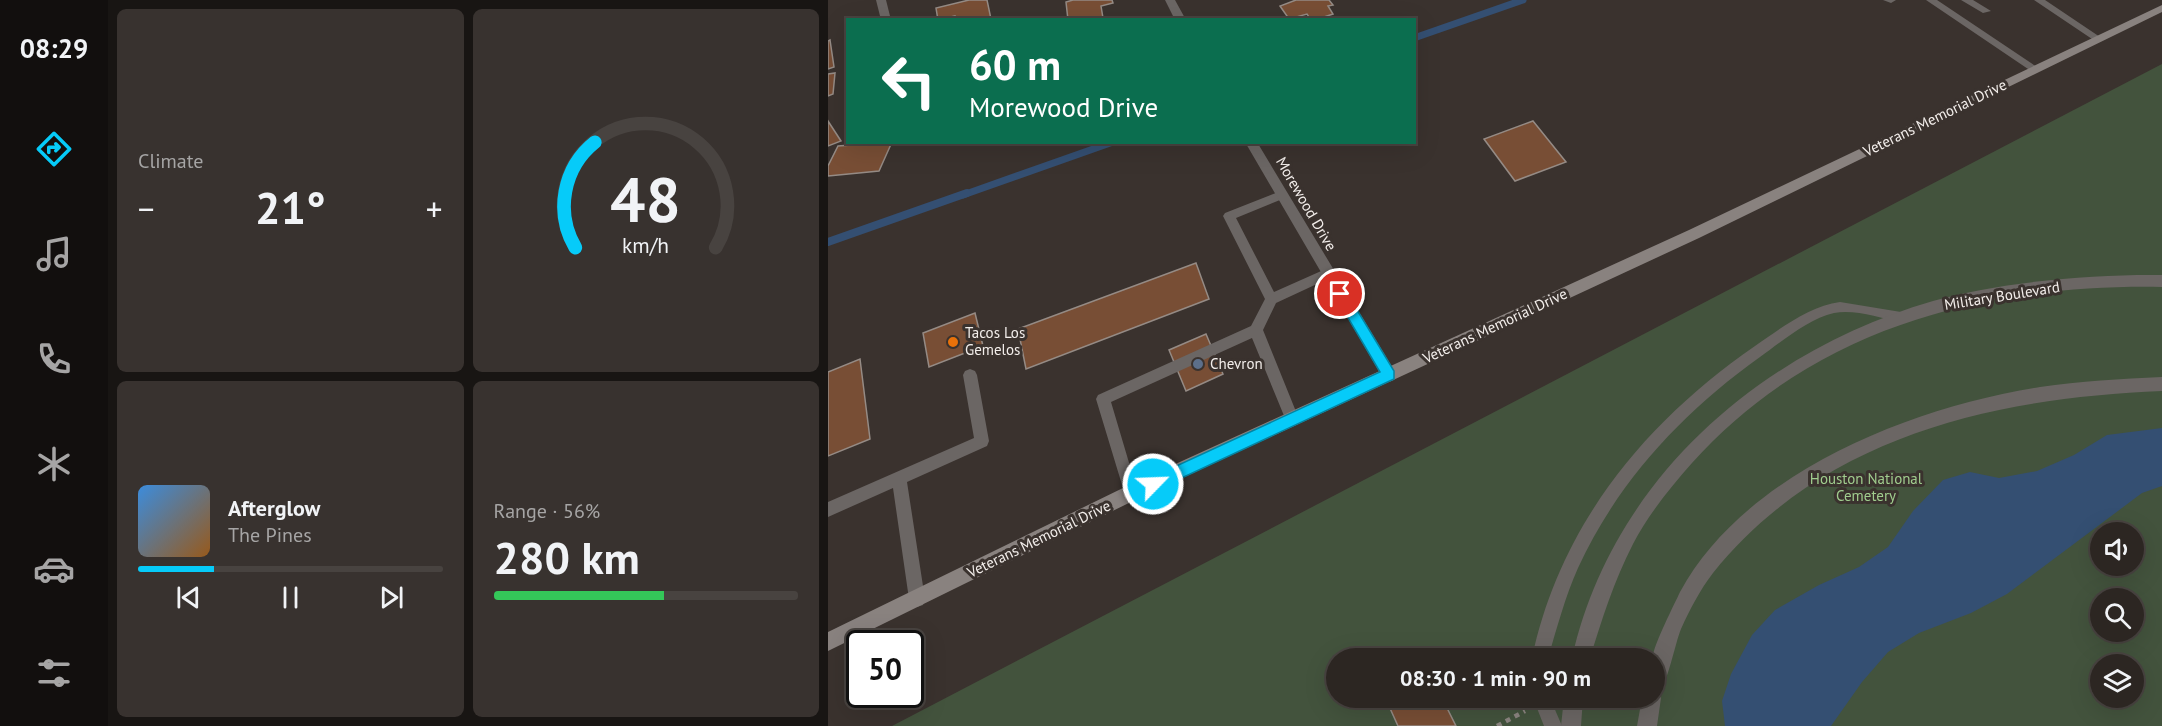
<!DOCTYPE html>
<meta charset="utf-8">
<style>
:root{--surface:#2c2622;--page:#38322f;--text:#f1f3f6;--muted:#a6a5a5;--line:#484340;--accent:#06cbf9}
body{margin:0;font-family:"PT Sans",sans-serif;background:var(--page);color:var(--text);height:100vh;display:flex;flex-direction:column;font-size:22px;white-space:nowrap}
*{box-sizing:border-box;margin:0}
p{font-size:20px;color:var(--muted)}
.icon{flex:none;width:33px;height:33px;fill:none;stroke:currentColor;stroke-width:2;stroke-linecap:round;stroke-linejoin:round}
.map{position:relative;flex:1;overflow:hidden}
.panel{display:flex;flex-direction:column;gap:9px;padding:9px;background:#181513;width:720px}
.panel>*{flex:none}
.guide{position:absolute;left:18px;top:18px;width:570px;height:126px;border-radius:0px;box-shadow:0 6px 24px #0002,0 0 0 2px var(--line);background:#0b6e4f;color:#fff;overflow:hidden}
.tools{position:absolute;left:1262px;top:522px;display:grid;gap:12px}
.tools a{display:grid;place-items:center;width:54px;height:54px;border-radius:50%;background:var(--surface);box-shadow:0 6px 24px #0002,0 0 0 2px var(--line);font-size:30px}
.speed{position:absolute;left:18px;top:630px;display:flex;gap:12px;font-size:30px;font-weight:700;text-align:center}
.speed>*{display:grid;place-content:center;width:78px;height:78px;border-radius:50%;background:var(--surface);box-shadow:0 6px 24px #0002,0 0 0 2px var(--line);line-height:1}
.speed .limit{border:3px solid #111;border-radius:9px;background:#fff;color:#111}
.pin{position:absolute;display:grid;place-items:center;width:51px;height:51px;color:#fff;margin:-26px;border:3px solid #fff;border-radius:50%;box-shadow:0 2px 6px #0007}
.me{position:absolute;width:66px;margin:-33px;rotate:66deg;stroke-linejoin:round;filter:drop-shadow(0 0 4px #0008)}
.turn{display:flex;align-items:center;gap:21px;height:126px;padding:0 24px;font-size:27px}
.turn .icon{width:78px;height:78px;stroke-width:2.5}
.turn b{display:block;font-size:42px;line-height:51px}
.big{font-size:45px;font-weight:700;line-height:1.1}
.panel .card{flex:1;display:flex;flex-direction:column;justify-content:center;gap:9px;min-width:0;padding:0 21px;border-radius:9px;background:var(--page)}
.panel .dial{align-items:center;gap:0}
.dial svg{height:156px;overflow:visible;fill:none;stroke:var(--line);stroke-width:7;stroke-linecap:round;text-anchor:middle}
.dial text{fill:var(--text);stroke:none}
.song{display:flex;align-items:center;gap:18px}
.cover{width:72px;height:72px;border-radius:9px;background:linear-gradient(135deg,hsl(210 70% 55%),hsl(30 70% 35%))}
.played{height:6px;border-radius:3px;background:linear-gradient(90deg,var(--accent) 25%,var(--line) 25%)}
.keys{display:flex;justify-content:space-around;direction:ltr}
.heat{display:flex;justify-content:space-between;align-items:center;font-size:33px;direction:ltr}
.charge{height:9px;border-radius:4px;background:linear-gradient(90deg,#34c759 56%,var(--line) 0)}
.panel .tiles{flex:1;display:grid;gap:9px;grid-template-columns:repeat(2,1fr)}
.trip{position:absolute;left:498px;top:648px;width:339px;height:60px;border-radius:30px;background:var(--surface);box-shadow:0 6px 24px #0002,0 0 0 2px var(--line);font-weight:700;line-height:60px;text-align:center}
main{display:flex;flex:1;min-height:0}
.tabs{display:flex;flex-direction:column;width:108px;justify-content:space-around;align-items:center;background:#120f0e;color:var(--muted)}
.tabs .icon{width:42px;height:42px}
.tabs .current{color:var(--accent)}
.tabs b{font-size:27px;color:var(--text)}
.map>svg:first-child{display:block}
.green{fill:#43533d;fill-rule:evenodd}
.water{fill:#344f72}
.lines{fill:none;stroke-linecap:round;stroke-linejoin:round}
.stream-far1{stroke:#344f72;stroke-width:7}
.stream{stroke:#344f72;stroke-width:8}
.building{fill:#784e35;stroke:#958b85;stroke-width:1.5}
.path{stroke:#8c8581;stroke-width:4.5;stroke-dasharray:5 5;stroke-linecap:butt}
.lane{fill:#6b6664;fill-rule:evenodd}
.street{fill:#6b6664;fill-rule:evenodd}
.secondary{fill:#89827f;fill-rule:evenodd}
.route{fill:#06cbf9;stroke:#0484a2;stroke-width:1.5}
.food-dot{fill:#e8710a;stroke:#3a322e;stroke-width:2}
.service-dot{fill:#5c6f8a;stroke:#3a322e;stroke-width:2}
.labels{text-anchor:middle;stroke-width:6;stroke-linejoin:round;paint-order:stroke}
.street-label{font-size:15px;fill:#f3eeeb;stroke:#3a322e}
.poi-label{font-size:15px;fill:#f3eeeb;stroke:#3a322e;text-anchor:start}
.park-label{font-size:15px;fill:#a0cd8e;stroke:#3a322e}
</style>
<main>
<nav class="tabs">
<b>08:29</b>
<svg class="icon current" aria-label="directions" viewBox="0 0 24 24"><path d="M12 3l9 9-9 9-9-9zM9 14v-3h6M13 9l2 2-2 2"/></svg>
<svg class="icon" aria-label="music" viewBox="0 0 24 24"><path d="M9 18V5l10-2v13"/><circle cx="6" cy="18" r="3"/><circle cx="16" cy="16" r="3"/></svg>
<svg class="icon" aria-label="phone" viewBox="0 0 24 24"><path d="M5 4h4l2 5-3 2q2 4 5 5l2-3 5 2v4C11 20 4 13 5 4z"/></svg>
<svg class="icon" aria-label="climate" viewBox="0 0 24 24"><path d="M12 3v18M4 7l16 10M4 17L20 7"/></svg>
<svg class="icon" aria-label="car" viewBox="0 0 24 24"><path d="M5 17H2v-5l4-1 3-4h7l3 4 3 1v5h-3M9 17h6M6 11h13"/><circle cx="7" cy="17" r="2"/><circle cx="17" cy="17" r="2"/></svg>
<svg class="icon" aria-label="filters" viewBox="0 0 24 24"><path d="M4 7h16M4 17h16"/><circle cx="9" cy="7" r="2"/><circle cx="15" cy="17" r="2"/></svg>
</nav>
<section class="panel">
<div class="tiles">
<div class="card"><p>Climate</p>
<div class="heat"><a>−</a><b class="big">21°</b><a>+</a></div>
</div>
<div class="card dial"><svg viewBox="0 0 100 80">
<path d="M14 69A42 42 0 1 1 86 69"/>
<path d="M14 69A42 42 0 0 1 24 15" stroke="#06cbf9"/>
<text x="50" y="56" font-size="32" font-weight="700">48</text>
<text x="50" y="72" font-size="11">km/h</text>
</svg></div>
<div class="card">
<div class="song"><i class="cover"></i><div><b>Afterglow</b><p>The Pines</p></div></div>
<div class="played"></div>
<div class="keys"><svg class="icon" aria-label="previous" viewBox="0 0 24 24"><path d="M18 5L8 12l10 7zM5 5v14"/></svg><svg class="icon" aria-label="pause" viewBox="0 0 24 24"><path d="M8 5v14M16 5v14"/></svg><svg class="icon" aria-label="next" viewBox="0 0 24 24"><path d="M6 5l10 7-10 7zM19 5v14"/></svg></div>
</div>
<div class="card"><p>Range · 56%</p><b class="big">280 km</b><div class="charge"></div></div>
</div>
</section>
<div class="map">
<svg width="1334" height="726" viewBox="0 0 1334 726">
<rect width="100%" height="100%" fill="#3a322e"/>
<path class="green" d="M 1334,64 L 1334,726 L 64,726 ZM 1272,532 L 1305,532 L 1305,566 L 1272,566 ZM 1272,598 L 1305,598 L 1305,632 L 1272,632 ZM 508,658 L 826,658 L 826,698 L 508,698 ZM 1272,664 L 1305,664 L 1305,698 L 1272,698 Z"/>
<path class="water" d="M 1334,428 L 1334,486 L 1314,493 L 1179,594 L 1143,613 L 1091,633 L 1060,652 L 1034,682 L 1003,726 L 897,726 L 894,701 L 903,674 L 924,635 L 947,610 L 991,585 L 1031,567 L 1060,547 L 1085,511 L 1115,480 L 1142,472 L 1171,478 L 1209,471 L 1246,455 L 1279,435 Z"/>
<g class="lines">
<path class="stream-far1" d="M 586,38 L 695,0
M 135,195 L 285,142"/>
<path class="stream" d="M 0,242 L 139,193"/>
</g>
<path class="building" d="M 141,0 L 159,0 L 163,19 L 128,20 L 127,16 L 110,20 L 108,8 Z
M 245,0 L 284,0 L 285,3 L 273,6 L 275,18 L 240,20 L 238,2 Z
M 468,0 L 501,0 L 505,5 L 500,6 L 505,14 L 487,20 L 483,20 L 479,14 L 461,19 L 452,6 Z
M 2,40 L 6,67 L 0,69 L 0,41 Z
M 7,73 L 5,94 L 0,96 L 0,74 Z
M 0,121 L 13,141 L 0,146 Z
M 705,121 L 738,162 L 687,181 L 656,139 Z
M 64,142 L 51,171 L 0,176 L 0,166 L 10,146 Z
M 368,263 L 381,299 L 198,369 L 190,329 Z
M 147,313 L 155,346 L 101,367 L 95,333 Z
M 378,334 L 395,374 L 358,391 L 341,350 Z
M 32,359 L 42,439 L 0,456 L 0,372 Z
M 575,698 L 614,698 L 628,726 L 570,726 L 561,706 Z"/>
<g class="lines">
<path class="path" d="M 669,726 L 697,711"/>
<path class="lane" d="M 1055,0 L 1068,0 L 1063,3 Z
M 1098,0 L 1109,0 L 1212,69 L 1207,72 L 1203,71 Z
M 1133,0 L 1145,0 L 1163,11 L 1155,13 Z
M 1206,0 L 1217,0 L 1275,39 L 1270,42 L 1267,41 Z
M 453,191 L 459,195 L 457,198 L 408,218 L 446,292 L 500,268 L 506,273 L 504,277 L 448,303 L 435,330 L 471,419 L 469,423 L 464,425 L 459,423 L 424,338 L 283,402 L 310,493 L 308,498 L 303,500 L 298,498 L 268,399 L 270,395 L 423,326 L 437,299 L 395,216 L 397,213 Z
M 1012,302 L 1073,312 L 1078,313 L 1079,317 L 1078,321 L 1073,322 C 1052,318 1027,309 1006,313 C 980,319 953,342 932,357 C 855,412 790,481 750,568 C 737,597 729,628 720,658 L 704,658 C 732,525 817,422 927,346 C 952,329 981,306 1012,302 Z
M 142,369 L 147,371 L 149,375 L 161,441 L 159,446 L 79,482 L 97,599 L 95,605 L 89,607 L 83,605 L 81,599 L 65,488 L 0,517 L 0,502 L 146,438 L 135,375 L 137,371 Z
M 705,698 L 722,698 L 734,726 L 716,726 Z"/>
<path class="street" d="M 48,0 L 58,0 L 63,20 L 53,20 Z
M 337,0 L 347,0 L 358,20 L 347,20 Z
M 417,142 L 429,142 L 566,370 L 569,375 L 566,380 L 561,382 L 556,380 Z
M 1334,275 L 1334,287 C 1157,284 986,327 864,463 C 842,488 820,515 805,544 C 786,581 774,619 762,658 L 744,658 C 784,479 933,351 1105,301 C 1171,282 1265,274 1334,275 Z
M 1334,377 L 1334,391 C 1166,398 995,436 885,573 C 872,590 862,609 853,629 C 847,643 840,684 830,692 L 833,698 L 829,726 L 809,726 L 814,698 L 826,698 C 826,685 826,669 825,658 C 823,650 847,603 852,592 C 917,472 1084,407 1212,387 C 1252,381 1293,379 1334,377 Z
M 736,698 L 755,698 L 753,726 L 733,726 Z"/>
<path class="secondary" d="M 1334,5 L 1334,12 L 871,238 L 309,499 L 0,651 L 0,632 L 297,487 L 861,230 Z"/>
</g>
<path class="route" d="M 512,289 L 517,290 L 566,371 L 566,379 L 330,489 L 320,489 L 318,484 L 320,479 L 552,372 L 506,294 Z"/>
<circle class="food-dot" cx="125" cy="342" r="6"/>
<circle class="service-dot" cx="370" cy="364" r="6"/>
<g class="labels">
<g class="street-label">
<text transform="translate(1107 118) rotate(-26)" y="5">Veterans Memorial Drive</text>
<text transform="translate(478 204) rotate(60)" y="5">Morewood Drive</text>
<text transform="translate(1174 296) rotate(-9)" y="5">Military Boulevard</text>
<text transform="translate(667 326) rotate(-25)" y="5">Veterans Memorial Drive</text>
<text transform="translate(211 539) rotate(-26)" y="5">Veterans Memorial Drive</text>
</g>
<g class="poi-label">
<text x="137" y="338">Tacos Los<tspan x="137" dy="17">Gemelos</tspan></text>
<text x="382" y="369">Chevron</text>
</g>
<g class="park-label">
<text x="1038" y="484">Houston National<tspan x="1038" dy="17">Cemetery</tspan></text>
</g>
</g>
</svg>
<div class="tools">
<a><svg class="icon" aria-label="sound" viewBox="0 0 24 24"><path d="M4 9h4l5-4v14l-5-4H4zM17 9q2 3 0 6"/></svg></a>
<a><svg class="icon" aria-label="search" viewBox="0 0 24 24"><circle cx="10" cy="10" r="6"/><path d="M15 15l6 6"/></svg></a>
<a><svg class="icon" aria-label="layers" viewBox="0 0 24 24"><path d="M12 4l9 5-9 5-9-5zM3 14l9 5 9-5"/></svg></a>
</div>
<div class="speed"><div class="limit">50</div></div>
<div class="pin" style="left:512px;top:294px;background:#d93025"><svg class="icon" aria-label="arrive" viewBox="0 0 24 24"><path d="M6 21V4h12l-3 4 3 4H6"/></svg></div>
<svg class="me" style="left:325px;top:484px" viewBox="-20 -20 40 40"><circle r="17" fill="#06cbf9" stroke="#fff" stroke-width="3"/><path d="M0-11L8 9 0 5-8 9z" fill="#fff"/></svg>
<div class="trip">08:30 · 1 min · 90 m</div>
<div class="guide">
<div class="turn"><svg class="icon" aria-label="left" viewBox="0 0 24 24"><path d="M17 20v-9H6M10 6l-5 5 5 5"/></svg><div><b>60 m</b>Morewood Drive</div></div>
</div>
</div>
</main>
